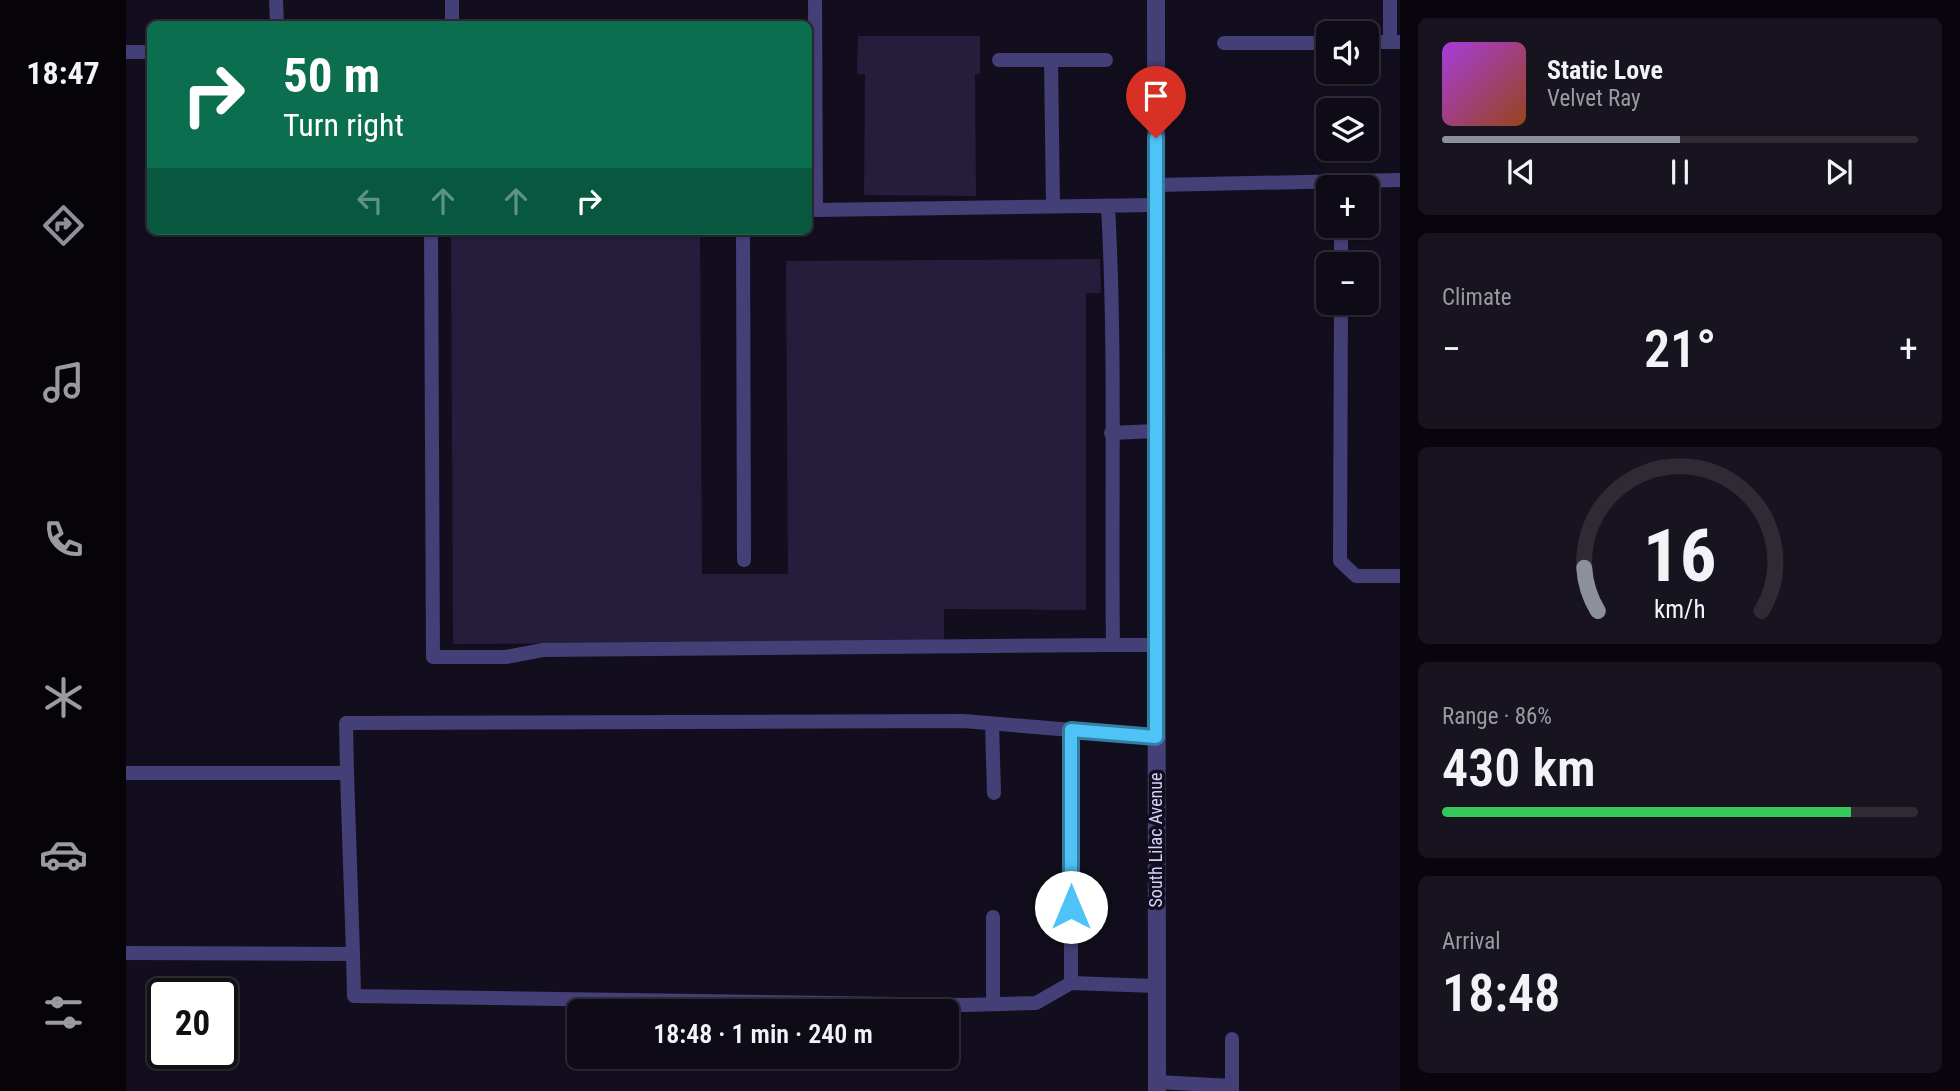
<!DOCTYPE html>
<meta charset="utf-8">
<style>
:root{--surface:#0e0a16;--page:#17131f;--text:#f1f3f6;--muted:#9b9aa1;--line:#2e2b35;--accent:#8c9099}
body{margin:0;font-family:"Roboto Condensed",sans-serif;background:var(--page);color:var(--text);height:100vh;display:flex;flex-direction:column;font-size:26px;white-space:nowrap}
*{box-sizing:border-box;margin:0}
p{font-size:23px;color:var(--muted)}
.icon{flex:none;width:38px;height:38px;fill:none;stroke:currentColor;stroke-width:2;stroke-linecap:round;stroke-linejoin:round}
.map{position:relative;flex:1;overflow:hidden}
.details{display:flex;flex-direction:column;gap:18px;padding:18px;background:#08060c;width:560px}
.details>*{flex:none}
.banner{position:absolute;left:21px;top:21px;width:665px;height:214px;border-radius:10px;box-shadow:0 2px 5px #0004,0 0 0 2px var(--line);background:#0b6e4f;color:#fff;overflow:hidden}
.buttons{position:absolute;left:1190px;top:21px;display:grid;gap:14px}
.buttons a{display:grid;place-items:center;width:63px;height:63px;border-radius:10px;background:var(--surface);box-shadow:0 2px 5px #0004,0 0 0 2px var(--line);font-size:35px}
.speed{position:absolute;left:21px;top:978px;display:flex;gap:14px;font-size:35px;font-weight:700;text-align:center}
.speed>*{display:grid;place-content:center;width:91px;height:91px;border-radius:50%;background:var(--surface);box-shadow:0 2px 5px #0004,0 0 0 2px var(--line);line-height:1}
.speed .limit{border:4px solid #111;border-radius:10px;background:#fff;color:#111}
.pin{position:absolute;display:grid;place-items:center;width:60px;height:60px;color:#fff;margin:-72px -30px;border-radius:50% 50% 50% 0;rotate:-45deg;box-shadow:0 0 7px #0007}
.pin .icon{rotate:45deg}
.me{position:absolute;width:77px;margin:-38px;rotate:0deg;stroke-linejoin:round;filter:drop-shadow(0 0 5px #0008)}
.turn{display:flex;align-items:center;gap:24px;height:147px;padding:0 21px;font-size:32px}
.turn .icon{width:91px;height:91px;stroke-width:2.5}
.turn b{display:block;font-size:49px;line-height:60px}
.lanes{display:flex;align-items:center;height:66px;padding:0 21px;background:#0003;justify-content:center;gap:35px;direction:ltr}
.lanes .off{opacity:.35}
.big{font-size:52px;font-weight:600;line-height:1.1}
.details .card{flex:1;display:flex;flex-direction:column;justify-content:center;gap:10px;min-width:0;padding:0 24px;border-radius:10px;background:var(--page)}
.details .dial{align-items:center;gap:0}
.dial svg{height:182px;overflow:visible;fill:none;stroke:var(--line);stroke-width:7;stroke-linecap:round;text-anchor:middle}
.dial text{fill:var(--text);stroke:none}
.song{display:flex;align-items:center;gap:21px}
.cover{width:84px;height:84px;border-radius:10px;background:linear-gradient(135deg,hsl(280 70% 55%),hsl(20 70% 35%))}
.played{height:7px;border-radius:4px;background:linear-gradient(90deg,var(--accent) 50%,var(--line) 50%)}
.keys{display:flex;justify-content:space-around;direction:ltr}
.heat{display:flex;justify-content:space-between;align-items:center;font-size:38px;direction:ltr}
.charge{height:10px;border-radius:5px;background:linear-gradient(90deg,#34c759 86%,var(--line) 0)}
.trip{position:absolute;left:441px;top:999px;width:392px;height:70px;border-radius:10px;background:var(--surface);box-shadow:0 2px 5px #0004,0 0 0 2px var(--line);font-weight:600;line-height:70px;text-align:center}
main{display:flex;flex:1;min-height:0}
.menu{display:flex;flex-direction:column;width:126px;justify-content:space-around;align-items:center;background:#060409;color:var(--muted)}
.menu .icon{width:49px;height:49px}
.menu .current{color:var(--accent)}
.menu b{font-size:32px;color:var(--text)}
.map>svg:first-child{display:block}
.building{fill:#251d3b}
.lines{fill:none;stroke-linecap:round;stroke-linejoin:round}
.service{stroke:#443f76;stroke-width:14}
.minor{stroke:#443f76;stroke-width:18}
.route-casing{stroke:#337fa1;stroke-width:18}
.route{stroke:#4fc3f7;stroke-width:12}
.labels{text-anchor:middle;stroke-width:7;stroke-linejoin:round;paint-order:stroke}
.street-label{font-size:18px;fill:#d7d0f9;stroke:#120e1d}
</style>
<main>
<nav class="menu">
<b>18:47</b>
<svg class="icon current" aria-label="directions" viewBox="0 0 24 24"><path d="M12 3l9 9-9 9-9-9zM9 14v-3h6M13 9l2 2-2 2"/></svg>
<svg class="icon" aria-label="music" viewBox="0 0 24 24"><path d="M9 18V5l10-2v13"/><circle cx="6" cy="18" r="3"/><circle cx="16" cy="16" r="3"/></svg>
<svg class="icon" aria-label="phone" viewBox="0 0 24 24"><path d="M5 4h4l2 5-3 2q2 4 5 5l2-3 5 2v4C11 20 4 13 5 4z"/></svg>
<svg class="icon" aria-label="climate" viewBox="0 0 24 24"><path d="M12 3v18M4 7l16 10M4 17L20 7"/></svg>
<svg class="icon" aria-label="car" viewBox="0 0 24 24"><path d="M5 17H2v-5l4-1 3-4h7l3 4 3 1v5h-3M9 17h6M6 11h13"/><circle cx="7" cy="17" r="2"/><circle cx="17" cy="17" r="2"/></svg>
<svg class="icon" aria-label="filters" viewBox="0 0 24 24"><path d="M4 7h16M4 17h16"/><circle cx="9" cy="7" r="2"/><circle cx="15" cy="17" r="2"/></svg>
</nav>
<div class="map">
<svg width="1274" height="1091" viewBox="0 0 1274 1091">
<rect width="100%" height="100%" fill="#120e1d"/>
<path class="building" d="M 732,36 L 854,36 L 854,74 L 849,74 L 850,196 L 738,195 L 739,74 L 731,74 Z
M 325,231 L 574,231 L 576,574 L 662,574 L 660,261 L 974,259 L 975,293 L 960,293 L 960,610 L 818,609 L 818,642 L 327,644 Z"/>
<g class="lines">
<path class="service" d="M 150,0 L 151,24
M 326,0 L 326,24
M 689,0 L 690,210 L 1030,205
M 1264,0 L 1264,42
M 1241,42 L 1274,42
M 1098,43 L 1202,43
M 0,52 L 24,52
M 873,60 L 925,60 L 927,206
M 925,60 L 980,60
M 1030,185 L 1274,180
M 305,231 L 307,657 L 380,657 L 417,650 L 987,645 C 985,499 990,352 982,206
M 617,231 L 618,560
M 1215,264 L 1215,226
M 1215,303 L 1214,561 L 1230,576 L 1274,576
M 985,433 L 1030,431
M 987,645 L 1030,645
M 866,724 L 868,793
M 0,773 L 221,773 L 220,723 L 837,721 L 1030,737
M 221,773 L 227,954
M 867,917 L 867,1004
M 0,953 L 227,954 L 228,996 L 840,1005 L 910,1003 L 945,983 L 1030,986
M 945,983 L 945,730
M 1031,1082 L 1106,1086
M 1106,1091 L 1106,1039"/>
<path class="minor" d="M 1030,0 L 1031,1091"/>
</g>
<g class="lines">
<g class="route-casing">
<path id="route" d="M 945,907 L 945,730 L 1030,737 L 1030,138"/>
</g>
<use href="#route" class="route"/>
</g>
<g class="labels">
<g class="street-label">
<text transform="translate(1030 840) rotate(-90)" y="6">South Lilac Avenue</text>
</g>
</g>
</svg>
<div class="buttons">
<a><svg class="icon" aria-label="sound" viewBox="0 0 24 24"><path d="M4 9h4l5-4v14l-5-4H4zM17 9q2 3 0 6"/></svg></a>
<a><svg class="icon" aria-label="layers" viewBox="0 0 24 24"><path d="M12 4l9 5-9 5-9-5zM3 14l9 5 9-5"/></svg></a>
<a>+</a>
<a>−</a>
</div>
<div class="speed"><div class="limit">20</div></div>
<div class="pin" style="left:1030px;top:138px;background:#d93025"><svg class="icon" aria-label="arrive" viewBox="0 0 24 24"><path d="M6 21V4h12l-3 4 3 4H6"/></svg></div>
<svg class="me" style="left:945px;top:907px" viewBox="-20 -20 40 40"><circle r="19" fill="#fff"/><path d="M0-13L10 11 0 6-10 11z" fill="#4fc3f7"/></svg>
<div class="trip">18:48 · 1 min · 240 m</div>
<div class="banner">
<div class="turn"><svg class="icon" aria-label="right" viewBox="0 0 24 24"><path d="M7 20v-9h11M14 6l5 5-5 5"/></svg><div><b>50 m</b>Turn right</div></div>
<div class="lanes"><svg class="icon off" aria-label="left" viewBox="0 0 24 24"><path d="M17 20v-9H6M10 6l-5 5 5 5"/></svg><svg class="icon off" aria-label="ahead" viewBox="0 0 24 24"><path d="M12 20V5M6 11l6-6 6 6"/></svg><svg class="icon off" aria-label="ahead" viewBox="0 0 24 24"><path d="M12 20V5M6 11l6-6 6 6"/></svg><svg class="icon" aria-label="right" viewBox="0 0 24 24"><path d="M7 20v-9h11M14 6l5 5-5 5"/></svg></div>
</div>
</div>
<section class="details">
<div class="card">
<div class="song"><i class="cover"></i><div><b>Static Love</b><p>Velvet Ray</p></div></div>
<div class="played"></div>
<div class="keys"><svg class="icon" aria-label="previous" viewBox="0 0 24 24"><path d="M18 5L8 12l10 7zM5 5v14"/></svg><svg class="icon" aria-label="pause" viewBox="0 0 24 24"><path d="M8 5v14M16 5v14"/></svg><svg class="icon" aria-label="next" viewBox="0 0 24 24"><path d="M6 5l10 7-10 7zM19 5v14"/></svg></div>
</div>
<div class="card"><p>Climate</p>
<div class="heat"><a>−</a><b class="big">21°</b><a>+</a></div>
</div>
<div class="card dial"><svg viewBox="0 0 100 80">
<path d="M14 69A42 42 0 1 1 86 69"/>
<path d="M14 69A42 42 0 0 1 8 50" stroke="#8c9099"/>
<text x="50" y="56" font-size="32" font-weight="700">16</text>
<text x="50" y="72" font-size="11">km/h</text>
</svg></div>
<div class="card"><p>Range · 86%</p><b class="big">430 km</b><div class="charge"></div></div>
<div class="card"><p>Arrival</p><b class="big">18:48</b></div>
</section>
</main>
